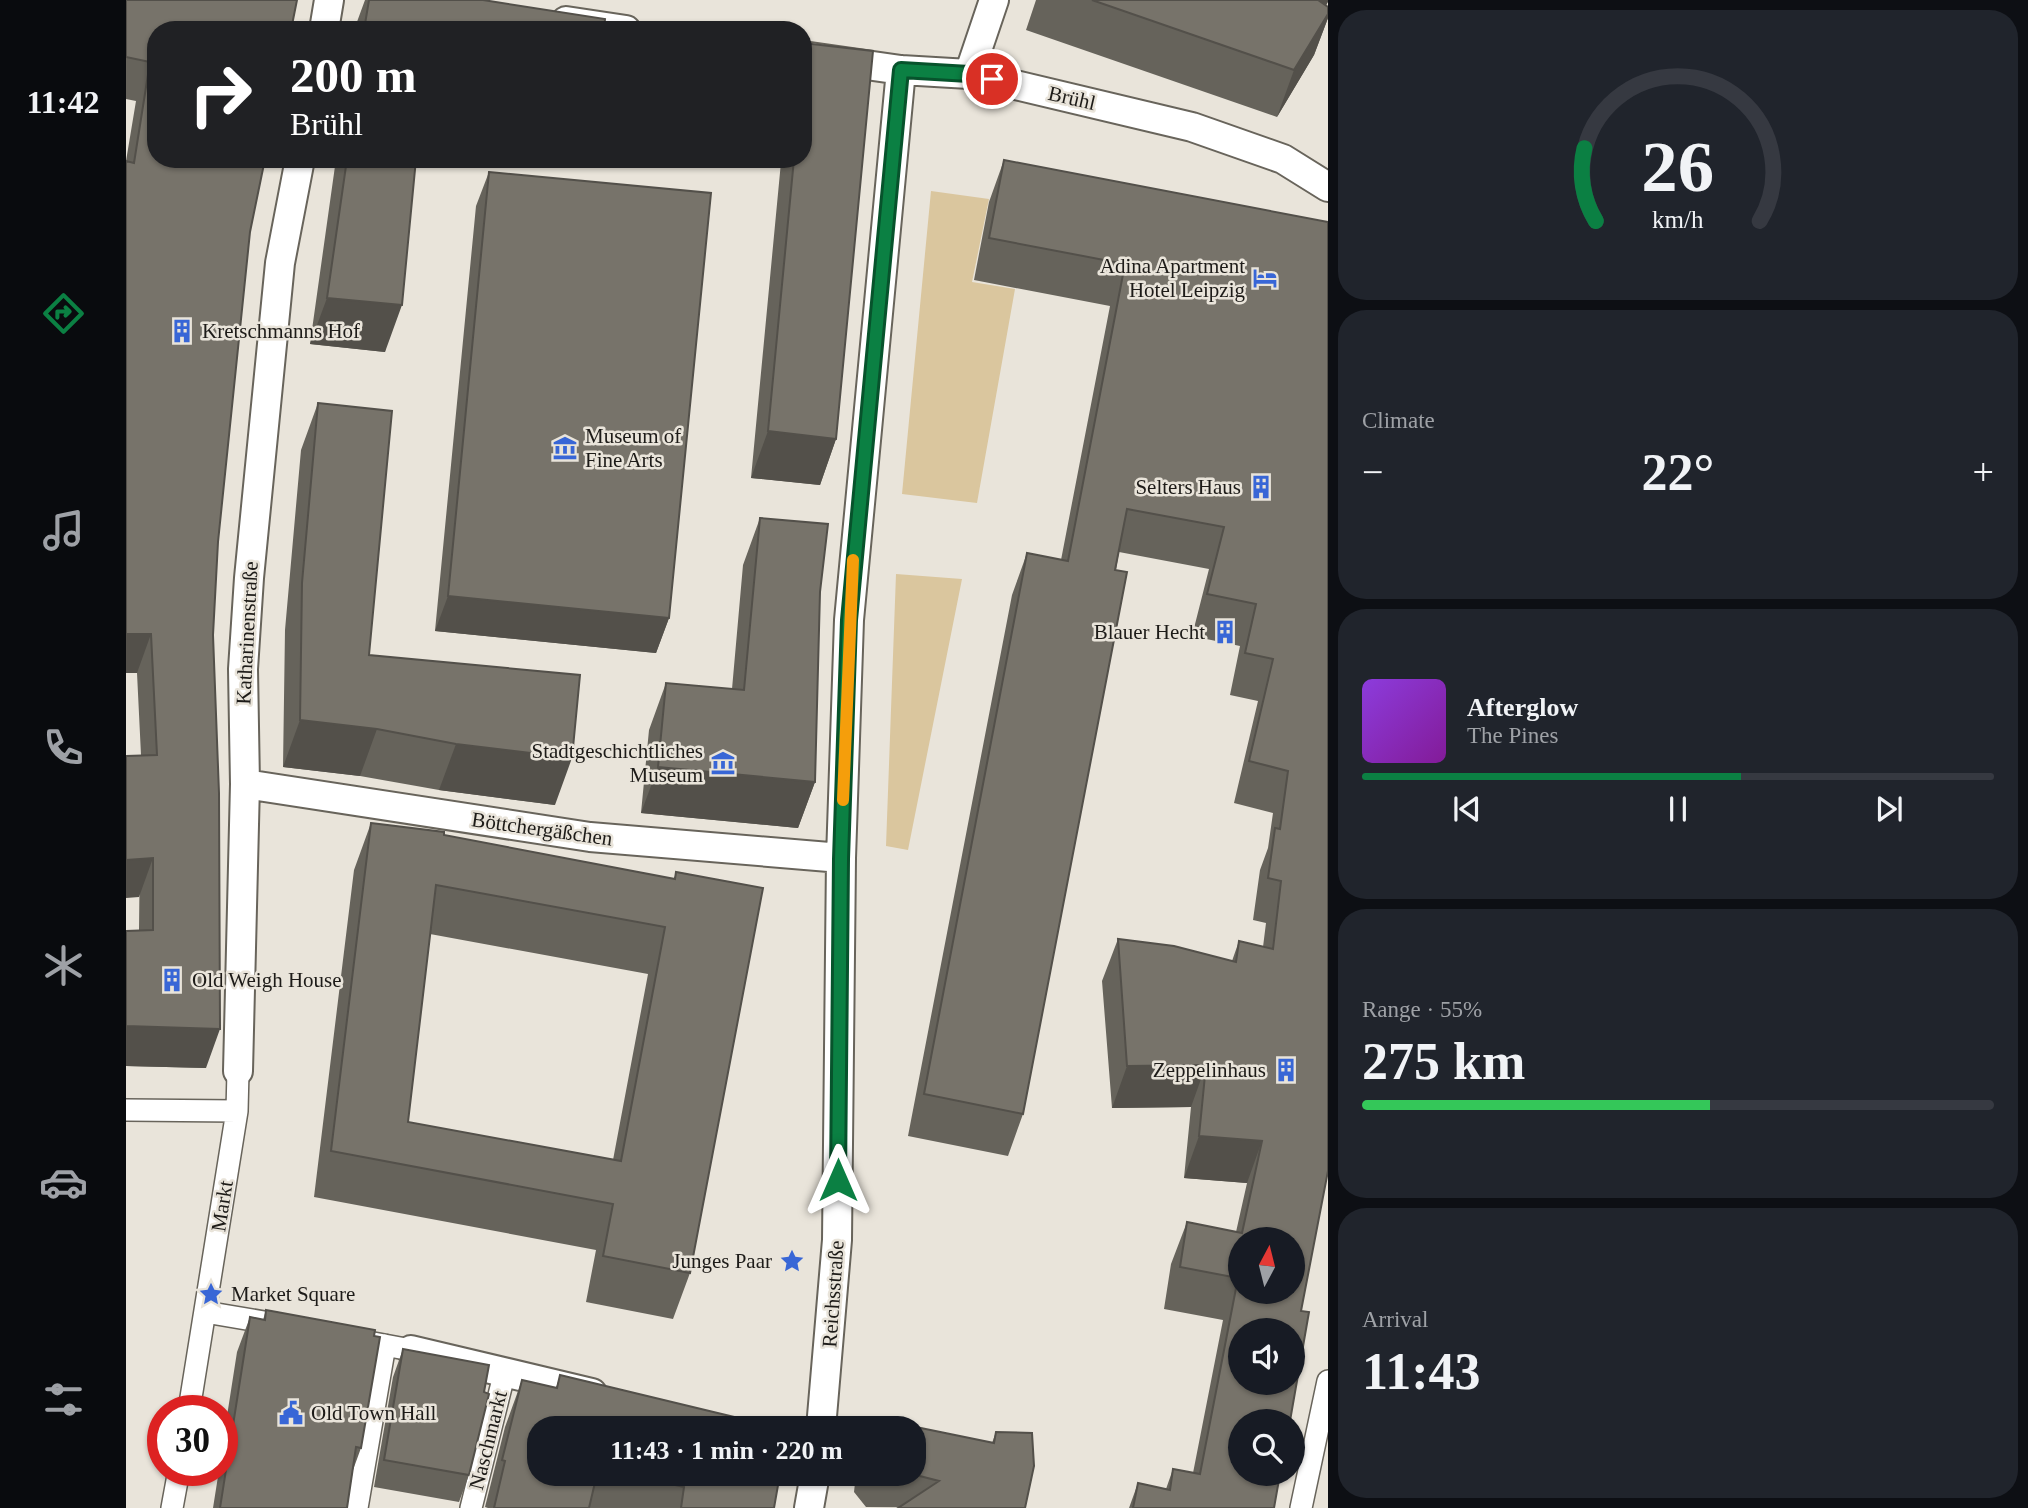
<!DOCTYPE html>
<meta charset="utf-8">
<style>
:root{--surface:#171b24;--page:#20242c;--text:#f1f3f6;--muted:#9ea1a6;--line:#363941;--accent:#0b8043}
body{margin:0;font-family:"Times New Roman",serif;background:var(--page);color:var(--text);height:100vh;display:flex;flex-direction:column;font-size:26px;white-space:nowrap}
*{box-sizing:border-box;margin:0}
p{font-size:23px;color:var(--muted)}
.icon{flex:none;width:38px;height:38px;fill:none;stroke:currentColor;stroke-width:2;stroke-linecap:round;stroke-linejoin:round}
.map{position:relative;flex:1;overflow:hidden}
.sheet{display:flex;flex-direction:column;gap:10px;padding:10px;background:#0d0f14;width:700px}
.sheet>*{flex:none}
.top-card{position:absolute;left:21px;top:21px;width:665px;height:147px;border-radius:28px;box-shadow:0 2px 5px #0004;background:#202124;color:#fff;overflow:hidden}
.needle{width:46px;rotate:7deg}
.fabs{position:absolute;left:1102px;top:1227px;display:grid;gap:14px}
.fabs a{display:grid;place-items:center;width:77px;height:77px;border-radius:50%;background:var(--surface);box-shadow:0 2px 5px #0004;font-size:35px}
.speed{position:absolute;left:21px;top:1395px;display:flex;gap:14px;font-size:35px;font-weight:700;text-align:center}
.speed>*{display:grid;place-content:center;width:91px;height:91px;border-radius:50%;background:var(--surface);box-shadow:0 2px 5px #0004;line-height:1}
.speed .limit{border:10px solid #d22;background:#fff;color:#111}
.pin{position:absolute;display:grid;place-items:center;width:60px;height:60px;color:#fff;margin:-30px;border:4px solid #fff;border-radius:50%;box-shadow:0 2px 7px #0007}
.me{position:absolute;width:77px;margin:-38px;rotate:0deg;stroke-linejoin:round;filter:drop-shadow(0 0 5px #0008)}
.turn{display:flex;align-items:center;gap:24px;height:147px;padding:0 28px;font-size:32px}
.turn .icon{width:91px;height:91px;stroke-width:2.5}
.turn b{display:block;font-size:49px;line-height:60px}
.big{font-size:52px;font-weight:700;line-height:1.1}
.sheet .card{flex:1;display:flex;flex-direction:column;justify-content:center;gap:10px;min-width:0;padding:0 24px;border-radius:28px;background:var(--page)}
.sheet .dial{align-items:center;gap:0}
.dial svg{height:182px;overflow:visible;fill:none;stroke:var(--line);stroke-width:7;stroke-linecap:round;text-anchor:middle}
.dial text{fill:var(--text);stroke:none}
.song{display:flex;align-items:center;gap:21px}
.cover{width:84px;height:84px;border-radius:10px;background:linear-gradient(135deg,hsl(270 70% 55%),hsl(290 70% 35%))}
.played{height:7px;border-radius:4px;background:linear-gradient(90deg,var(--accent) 60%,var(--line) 60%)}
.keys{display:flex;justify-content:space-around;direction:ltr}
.heat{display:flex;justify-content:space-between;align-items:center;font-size:38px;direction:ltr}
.charge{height:10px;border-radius:5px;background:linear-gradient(90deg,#34c759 55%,var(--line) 0)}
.trip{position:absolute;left:401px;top:1416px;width:399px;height:70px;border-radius:28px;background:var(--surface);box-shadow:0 2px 5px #0004;font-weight:700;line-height:70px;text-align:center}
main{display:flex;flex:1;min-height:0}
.menu{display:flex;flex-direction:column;width:126px;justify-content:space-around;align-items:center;background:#090b0e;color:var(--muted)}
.menu .icon{width:49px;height:49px}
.menu .on{color:var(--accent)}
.menu b{font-size:32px;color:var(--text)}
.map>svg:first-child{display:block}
.green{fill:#dac69e}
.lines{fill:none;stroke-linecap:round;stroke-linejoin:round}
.pedestrian-casing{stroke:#68645b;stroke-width:24}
.minor-casing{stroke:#68645b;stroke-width:32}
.pedestrian{stroke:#fff;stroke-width:21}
.minor{stroke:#fff;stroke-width:28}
.wall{fill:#66635b;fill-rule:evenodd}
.shaded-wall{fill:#53504a}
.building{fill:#77736a;stroke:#53504a;stroke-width:2;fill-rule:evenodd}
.route-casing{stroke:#07532c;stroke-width:18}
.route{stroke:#0b8043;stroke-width:12}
.slow{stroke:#f59e0b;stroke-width:12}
.labels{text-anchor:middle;stroke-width:5;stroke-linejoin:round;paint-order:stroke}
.street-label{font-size:21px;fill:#1d1b18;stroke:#e9e4da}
.poi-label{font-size:21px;fill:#1d1b18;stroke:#e9e4da;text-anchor:end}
</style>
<main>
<nav class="menu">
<b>11:42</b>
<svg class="icon on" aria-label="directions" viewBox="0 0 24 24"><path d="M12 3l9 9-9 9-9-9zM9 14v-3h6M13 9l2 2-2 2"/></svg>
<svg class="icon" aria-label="music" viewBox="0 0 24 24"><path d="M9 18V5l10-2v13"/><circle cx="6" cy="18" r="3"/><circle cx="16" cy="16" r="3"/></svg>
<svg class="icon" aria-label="phone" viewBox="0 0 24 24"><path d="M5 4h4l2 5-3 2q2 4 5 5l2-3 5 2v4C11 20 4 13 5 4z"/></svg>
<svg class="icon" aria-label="climate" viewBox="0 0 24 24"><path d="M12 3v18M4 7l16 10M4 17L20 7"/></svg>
<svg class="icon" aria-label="car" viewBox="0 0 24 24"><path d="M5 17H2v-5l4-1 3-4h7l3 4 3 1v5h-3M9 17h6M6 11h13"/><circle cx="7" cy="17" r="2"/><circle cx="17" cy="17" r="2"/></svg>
<svg class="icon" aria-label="filters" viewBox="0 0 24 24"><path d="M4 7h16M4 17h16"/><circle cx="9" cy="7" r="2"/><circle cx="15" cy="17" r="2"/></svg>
</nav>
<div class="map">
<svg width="1202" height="1508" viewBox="0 0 1202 1508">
<rect width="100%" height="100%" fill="#e9e4da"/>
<path class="green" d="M 805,191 L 863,199 L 846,282 L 889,289 L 851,503 L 776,494 Z
M 770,574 L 836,579 L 782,850 L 760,846 Z"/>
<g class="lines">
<g class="pedestrian-casing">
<path id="pedestrian" d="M 0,1110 L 111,1111
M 79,1312 L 150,1324
M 226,1339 L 285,1350
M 63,1410 L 111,1111 L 112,1071
M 46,1508 L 53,1470
M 231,1508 L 259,1345
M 345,1508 L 379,1371
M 1175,1508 L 1202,1381"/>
</g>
<g class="minor-casing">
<path id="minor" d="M 440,21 L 500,30
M 198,30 L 203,0
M 677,56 L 775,70 L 843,74 L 1066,127 L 1157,159 L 1202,187
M 843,74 L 868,0
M 119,784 L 464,837 L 715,858
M 112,1071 L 119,784 L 117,669 L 123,578 L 154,263 L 174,159
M 285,1350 L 466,1393
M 695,1428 L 711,1240 L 715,858 L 723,620 L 775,70
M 683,1508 L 689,1474"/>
</g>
<use href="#pedestrian" class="pedestrian"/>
<use href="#minor" class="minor"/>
</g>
<path class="wall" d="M 0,0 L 124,232 L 92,542 L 87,635 L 80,1068 L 0,1066 L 0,931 L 13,930 L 15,755 L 11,673 L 0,161 L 10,101 L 0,99 Z
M 239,0 L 357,0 L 478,30 L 228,30 Z
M 910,0 L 1202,0 L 1200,5 L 1202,7 L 1202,18 L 1188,55 L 1151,117 L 900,30 Z
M 210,159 L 290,159 L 259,352 L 184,344 Z
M 631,159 L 677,159 L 710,439 L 694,485 L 625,478 L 655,162 Z
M 878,160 L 1202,222 L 1175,1311 L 1148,1508 L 1003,1508 L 1012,1483 L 1040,1489 L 1047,1469 L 1067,1473 L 1097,1320 L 1038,1309 L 1045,1264 L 1061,1222 L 1110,1232 L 1121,1183 L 1058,1178 L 1065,1107 L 986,1108 L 976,981 L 992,939 L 1106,961 L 1113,941 L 1137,947 L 1140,923 L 1127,920 L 1134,870 L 1142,848 L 1147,813 L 1108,803 L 1132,701 L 1104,695 L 1114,646 L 1066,636 L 1083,569 L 993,552 L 897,1114 L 882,1156 L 782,1136 L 886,595 L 901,553 L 935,560 L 984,306 L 848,280 L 863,202 Z
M 363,172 L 543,618 L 530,653 L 309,631 L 350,206 Z
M 192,403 L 243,655 L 429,805 L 313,790 L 234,776 L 157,767 L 159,630 L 175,450 Z
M 634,518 L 689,782 L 672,828 L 515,813 L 523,730 L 540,683 L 606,689 L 617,565 Z
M 245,823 L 318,835 L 548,879 L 550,872 L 564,1273 L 547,1319 L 460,1302 L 470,1250 L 188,1197 L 228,870 ZM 304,934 L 522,974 L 487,1160 L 282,1122 Z
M 140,1310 L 235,1448 L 227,1470 L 221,1508 L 87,1508 L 93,1470 L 96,1470 L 96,1448 L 111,1352 L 124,1317 L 137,1320 Z
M 277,1349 L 343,1475 L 333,1502 L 248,1487 L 267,1377 Z
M 434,1375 L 413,1474 L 654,1474 L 648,1508 L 362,1508 L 359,1507 L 379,1427 L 396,1380 L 430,1388 Z
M 746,1418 L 866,1443 L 870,1432 L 899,1508 L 740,1507 L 728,1492 L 730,1474 L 788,1474 L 788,1428 L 742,1428 Z"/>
<path class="shaded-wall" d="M 1192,0 L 1202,0 L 1202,2 L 1175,47 Z
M 1202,14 L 1202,18 L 1188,55 L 1151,117 L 1168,70 Z
M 631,159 L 656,159 L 655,162 Z
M 201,298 L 276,305 L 259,352 L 184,344 Z
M 642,431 L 710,439 L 694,485 L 625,478 Z
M 322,596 L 543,618 L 530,653 L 309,631 Z
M 0,634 L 25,634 L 11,673 L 0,673 Z
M 174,720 L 251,729 L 234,776 L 157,767 Z
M 330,744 L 446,758 L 429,805 L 313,790 Z
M 532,767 L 689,782 L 672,828 L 515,813 Z
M 27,858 L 13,897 L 0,898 L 0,860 Z
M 0,1026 L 94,1029 L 80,1068 L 0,1066 Z
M 1080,1065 L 1065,1107 L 986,1108 L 1001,1066 Z
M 1073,1136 L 1136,1141 L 1121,1183 L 1058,1178 Z"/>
<path class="building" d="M 0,0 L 171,0 L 165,30 L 30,30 L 30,159 L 139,159 L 124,232 L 92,542 L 87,635 L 93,793 L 94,1029 L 0,1026 L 0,931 L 27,930 L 27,858 L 0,860 L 0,756 L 31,755 L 25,634 L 0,634 L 0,161 L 8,163 L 24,62 L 0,57 Z
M 243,0 L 357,0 L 479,19 L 478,30 L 238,30 Z
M 966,0 L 1192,0 L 1202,7 L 1202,14 L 1168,70 Z
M 540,27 L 560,30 L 539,30 Z
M 677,43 L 747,51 L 710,439 L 642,431 L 668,159 L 677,159 Z
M 221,159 L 290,159 L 276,305 L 201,298 Z
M 878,160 L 1202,222 L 1202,1171 L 1175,1311 L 1183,1312 L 1164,1421 L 1115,1421 L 1115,1474 L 1154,1474 L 1148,1508 L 1007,1508 L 1012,1483 L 1044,1490 L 1047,1469 L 1074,1474 L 1112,1278 L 1054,1267 L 1061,1222 L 1116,1233 L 1136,1141 L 1073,1136 L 1080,1065 L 1001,1066 L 992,939 L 1048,946 L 1110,962 L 1113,941 L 1147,949 L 1155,881 L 1142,878 L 1149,828 L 1154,829 L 1162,771 L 1123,761 L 1147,659 L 1119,653 L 1130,604 L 1081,594 L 1098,527 L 1001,509 L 989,570 L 1001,572 L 897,1114 L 798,1094 L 901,553 L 942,561 L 999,264 L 863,238 ZM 1115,1239 L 1167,1239 L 1167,1292 L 1115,1292 ZM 1115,1330 L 1167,1330 L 1167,1382 L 1115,1382 Z
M 363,172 L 585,193 L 543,618 L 322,596 Z
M 192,403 L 266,411 L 243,655 L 454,675 L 446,758 L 330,744 L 251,729 L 174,720 L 176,583 Z
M 634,518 L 702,524 L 694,592 L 689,782 L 532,767 L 540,683 L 618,690 Z
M 245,823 L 318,832 L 318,835 L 549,879 L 550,872 L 637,888 L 564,1273 L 477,1256 L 487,1204 L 205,1151 ZM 310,885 L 539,927 L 495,1161 L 282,1122 Z
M 140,1310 L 249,1330 L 248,1336 L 254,1337 L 235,1448 L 230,1447 L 221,1508 L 94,1508 L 124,1317 L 139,1320 Z
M 277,1349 L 363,1365 L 358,1392 L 363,1394 L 343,1475 L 258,1460 Z
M 434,1375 L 629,1422 L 627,1428 L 413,1428 L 413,1474 L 471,1474 L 463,1508 L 368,1508 L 379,1461 L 376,1460 L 396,1380 L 431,1388 Z
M 746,1418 L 868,1443 L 870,1432 L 906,1433 L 908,1466 L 899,1508 L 772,1508 L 813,1481 L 786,1474 L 788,1474 L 788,1428 L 745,1428 Z
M 501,1474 L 654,1474 L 648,1508 L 555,1508 L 558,1487 Z"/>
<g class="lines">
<g class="route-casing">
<path id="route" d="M 712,1180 L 715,859 L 723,620 L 775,70 L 843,74 L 866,79"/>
</g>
<use href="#route" class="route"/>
<path class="slow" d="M 717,800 L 727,560"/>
</g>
<defs>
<g id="hotel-bare" transform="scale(1.89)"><path d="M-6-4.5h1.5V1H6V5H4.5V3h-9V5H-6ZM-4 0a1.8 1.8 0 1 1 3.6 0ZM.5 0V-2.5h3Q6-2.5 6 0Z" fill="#3866d6" stroke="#e9e4da" stroke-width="2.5" paint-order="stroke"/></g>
<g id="building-bare" transform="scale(1.89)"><path d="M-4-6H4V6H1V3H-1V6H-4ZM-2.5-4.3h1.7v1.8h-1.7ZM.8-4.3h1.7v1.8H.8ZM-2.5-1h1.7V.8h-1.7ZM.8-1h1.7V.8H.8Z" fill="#3866d6" stroke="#e9e4da" stroke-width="2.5" paint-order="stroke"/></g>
<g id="museum-bare" transform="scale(1.89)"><path d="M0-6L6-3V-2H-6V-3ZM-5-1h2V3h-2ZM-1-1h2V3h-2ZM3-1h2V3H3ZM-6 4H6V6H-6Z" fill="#3866d6" stroke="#e9e4da" stroke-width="2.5" paint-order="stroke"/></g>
<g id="sight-bare" transform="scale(1.89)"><path d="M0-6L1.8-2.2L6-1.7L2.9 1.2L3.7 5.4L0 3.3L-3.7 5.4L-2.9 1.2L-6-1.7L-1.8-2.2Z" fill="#3866d6" stroke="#e9e4da" stroke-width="2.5" paint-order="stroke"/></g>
<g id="civic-bare" transform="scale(1.89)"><path d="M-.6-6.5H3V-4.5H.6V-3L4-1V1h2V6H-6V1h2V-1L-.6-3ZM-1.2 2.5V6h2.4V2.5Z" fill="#3866d6" stroke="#e9e4da" stroke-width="2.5" paint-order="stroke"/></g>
</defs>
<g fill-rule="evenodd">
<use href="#hotel-bare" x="1139" y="278"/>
<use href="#building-bare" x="56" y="331"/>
<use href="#museum-bare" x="439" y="448"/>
<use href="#building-bare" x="1135" y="487"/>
<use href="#building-bare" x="1099" y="632"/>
<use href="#museum-bare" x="597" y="763"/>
<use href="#building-bare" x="46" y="980"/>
<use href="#building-bare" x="1160" y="1070"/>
<use href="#sight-bare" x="666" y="1261"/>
<use href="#sight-bare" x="85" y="1294"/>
<use href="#civic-bare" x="165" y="1413"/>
</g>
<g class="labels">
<g class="street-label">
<text transform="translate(946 98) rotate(13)" y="7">Brühl</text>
<text transform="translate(121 633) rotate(-87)" y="7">Katharinenstraße</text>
<text transform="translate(416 829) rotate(8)" y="7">Böttchergäßchen</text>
<text transform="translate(96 1206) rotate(-81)" y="7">Markt</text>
<text transform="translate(707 1294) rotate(-86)" y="7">Reichsstraße</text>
<text transform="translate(362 1440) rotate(-76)" y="7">Naschmarkt</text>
</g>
<g class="poi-label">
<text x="1119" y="273">Adina Apartment<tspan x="1119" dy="24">Hotel Leipzig</tspan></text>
<text x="76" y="338" text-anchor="start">Kretschmanns Hof</text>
<text x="459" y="443" text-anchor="start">Museum of<tspan x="459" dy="24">Fine Arts</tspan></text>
<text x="1115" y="494">Selters Haus</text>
<text x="1079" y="639">Blauer Hecht</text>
<text x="577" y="758">Stadtgeschichtliches<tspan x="577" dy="24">Museum</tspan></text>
<text x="66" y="987" text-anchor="start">Old Weigh House</text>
<text x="1140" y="1077">Zeppelinhaus</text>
<text x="646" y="1268">Junges Paar</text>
<text x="105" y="1301" text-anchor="start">Market Square</text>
<text x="185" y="1420" text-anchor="start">Old Town Hall</text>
</g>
</g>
</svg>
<div class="fabs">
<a><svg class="needle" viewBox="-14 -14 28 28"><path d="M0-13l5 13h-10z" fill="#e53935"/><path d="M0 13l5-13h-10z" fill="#9ea1a6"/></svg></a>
<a><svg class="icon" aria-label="sound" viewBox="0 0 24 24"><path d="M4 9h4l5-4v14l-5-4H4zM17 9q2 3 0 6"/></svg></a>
<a><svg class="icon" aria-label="search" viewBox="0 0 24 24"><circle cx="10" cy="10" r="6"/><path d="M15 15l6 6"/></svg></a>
</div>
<div class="speed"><div class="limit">30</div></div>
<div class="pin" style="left:866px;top:79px;background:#d93025"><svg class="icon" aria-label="arrive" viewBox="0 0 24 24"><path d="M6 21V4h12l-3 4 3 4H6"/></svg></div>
<svg class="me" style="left:712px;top:1180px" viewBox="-20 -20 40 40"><path d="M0-17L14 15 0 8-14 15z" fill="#0b8043" stroke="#fff" stroke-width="4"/></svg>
<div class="trip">11:43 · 1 min · 220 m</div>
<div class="top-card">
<div class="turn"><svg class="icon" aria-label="right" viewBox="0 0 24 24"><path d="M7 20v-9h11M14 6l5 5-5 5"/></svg><div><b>200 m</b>Brühl</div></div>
</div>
</div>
<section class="sheet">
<div class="card dial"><svg viewBox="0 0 100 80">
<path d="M14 69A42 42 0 1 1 86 69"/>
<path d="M14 69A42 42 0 0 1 9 37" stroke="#0b8043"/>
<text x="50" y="56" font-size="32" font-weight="700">26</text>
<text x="50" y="72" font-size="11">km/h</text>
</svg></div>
<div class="card"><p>Climate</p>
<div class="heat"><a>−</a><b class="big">22°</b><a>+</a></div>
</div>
<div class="card">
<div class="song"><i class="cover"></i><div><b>Afterglow</b><p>The Pines</p></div></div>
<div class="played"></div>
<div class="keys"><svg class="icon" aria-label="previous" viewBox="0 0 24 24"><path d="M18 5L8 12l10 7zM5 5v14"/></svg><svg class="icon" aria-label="pause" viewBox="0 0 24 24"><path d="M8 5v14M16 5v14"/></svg><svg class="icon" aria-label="next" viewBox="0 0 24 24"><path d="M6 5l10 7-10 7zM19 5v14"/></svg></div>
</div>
<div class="card"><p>Range · 55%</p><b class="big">275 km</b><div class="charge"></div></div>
<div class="card"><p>Arrival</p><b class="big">11:43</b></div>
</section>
</main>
